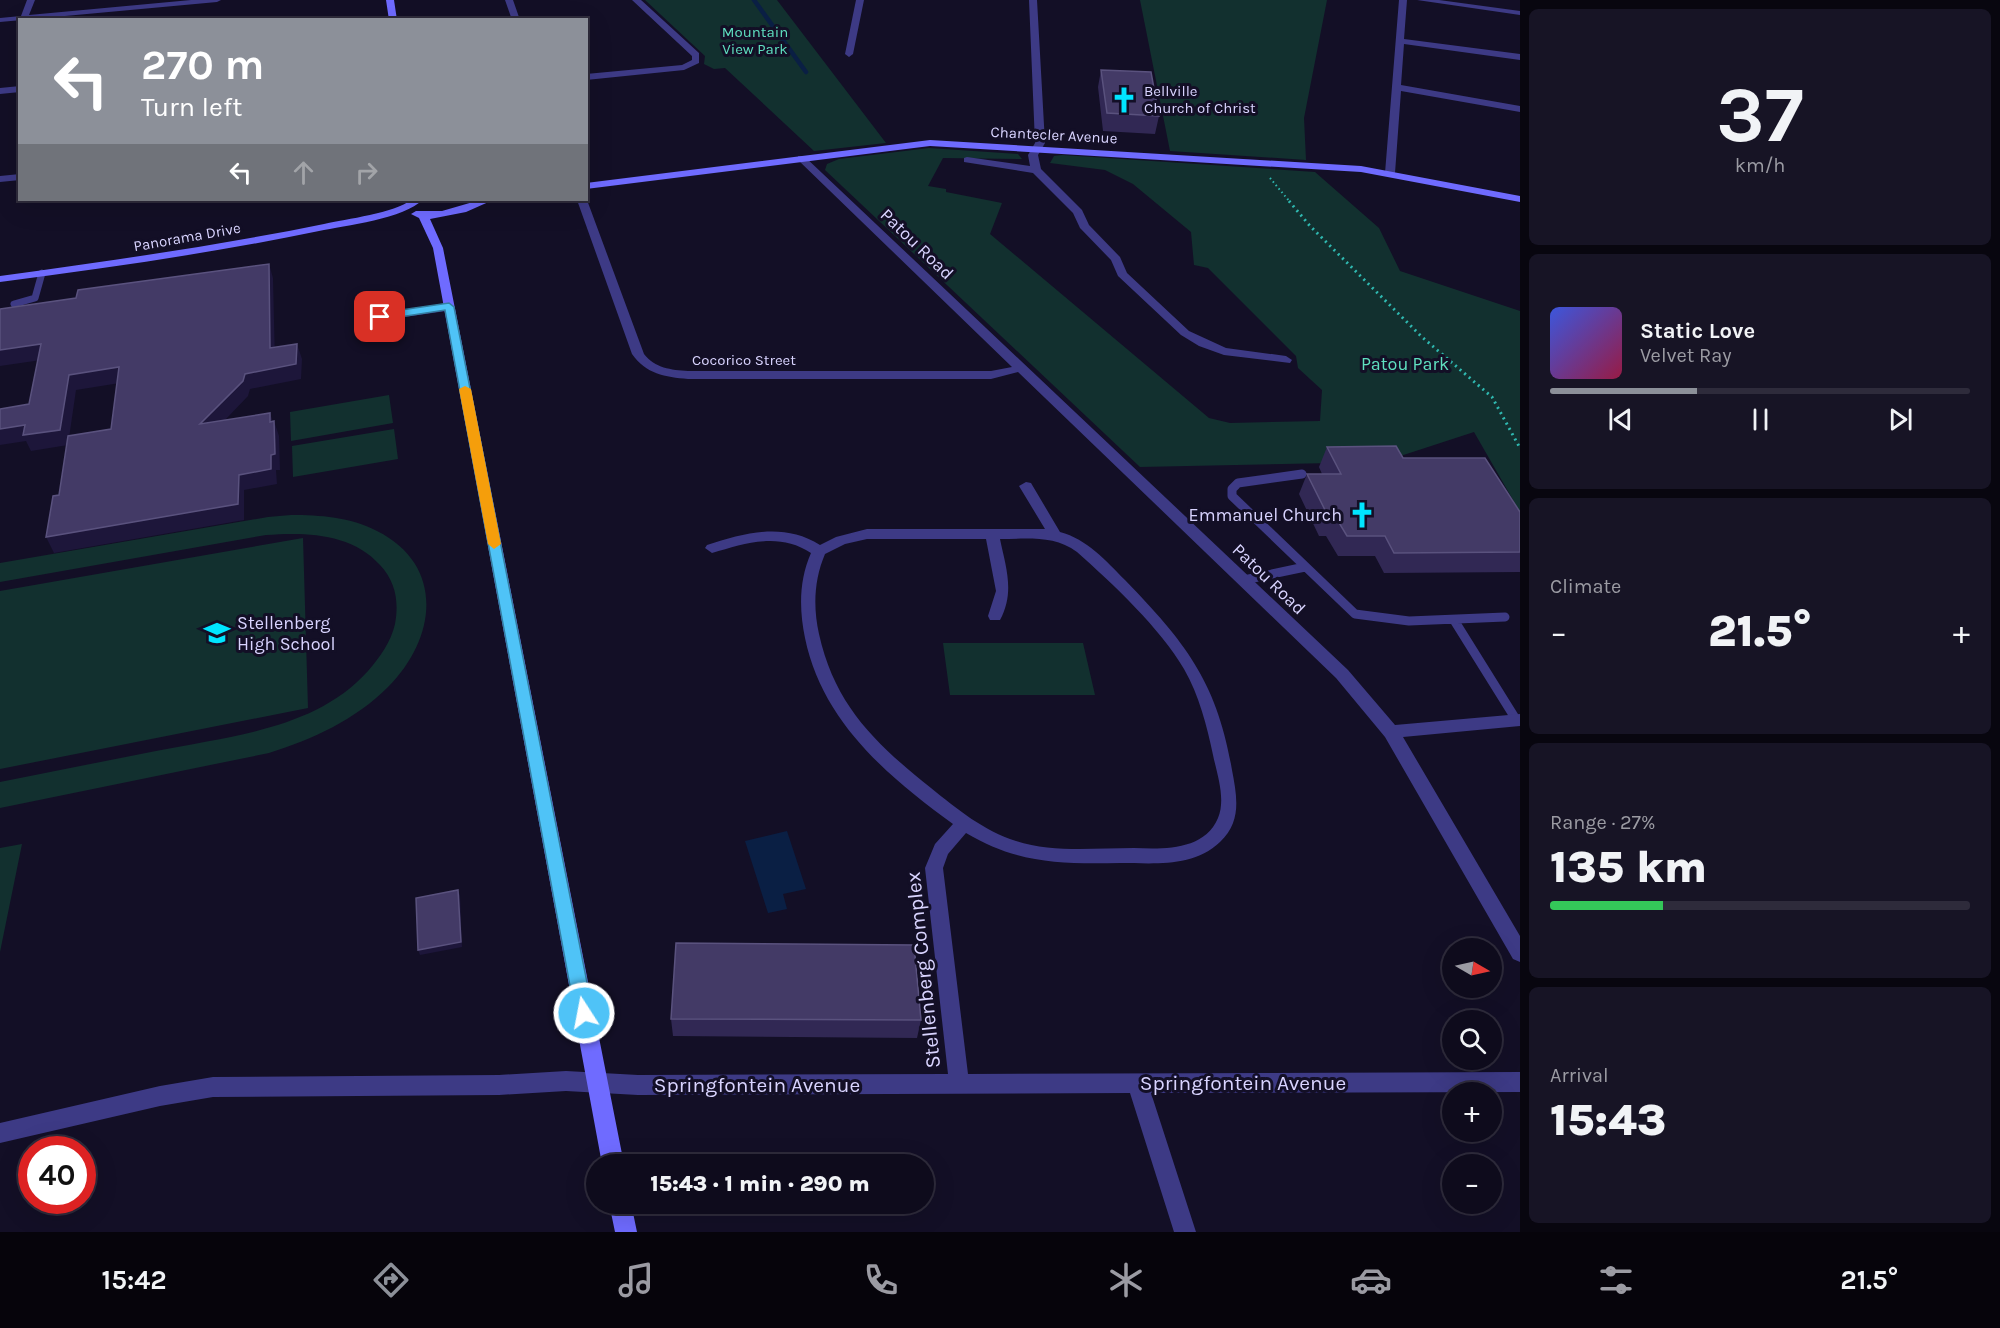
<!DOCTYPE html>
<meta charset="utf-8">
<style>
:root{--surface:#0e0b1c;--page:#171425;--text:#f1f3f6;--muted:#9b9ba3;--line:#2e2b3b;--accent:#8c9099}
body{margin:0;font-family:Karla,sans-serif;background:var(--page);color:var(--text);height:100vh;display:flex;flex-direction:column;font-size:22px;white-space:nowrap}
*{box-sizing:border-box;margin:0}
p{font-size:20px;color:var(--muted)}
.icon{flex:none;width:33px;height:33px;fill:none;stroke:currentColor;stroke-width:2;stroke-linecap:round;stroke-linejoin:round}
.map{position:relative;flex:1;overflow:hidden}
.panel{display:flex;flex-direction:column;gap:9px;padding:9px;background:#08060f;width:480px}
.panel>*{flex:none}
.banner{position:absolute;left:18px;top:18px;width:570px;height:183px;border-radius:0px;box-shadow:0 6px 24px #0002,0 0 0 2px var(--line);background:#8c9099;color:#fff;overflow:hidden}
.needle{width:39px;rotate:99deg}
.fabs{position:absolute;left:1442px;top:938px;display:grid;gap:12px}
.fabs a{display:grid;place-items:center;width:60px;height:60px;border-radius:50%;background:var(--surface);box-shadow:0 6px 24px #0002,0 0 0 2px var(--line);font-size:30px}
.speed{position:absolute;left:18px;top:1136px;display:flex;gap:12px;font-size:30px;font-weight:700;text-align:center}
.speed>*{display:grid;place-content:center;width:78px;height:78px;border-radius:50%;background:var(--surface);box-shadow:0 6px 24px #0002,0 0 0 2px var(--line);line-height:1}
.speed .limit{border:9px solid #d22;background:#fff;color:#111}
.pin{position:absolute;display:grid;place-items:center;width:51px;height:51px;color:#fff;margin:-26px;border-radius:12px;box-shadow:0 3px 9px #0006}
.me{position:absolute;width:66px;margin:-33px;rotate:349deg;stroke-linejoin:round;filter:drop-shadow(0 0 4px #0008)}
.turn{display:flex;align-items:center;gap:21px;height:126px;padding:0 24px;font-size:27px}
.turn .icon{width:78px;height:78px;stroke-width:2.5}
.turn b{display:block;font-size:42px;line-height:51px}
.lanes{display:flex;align-items:center;height:57px;padding:0 24px;background:#0003;justify-content:center;gap:30px;direction:ltr}
.lanes .off{opacity:.35}
.big{font-size:45px;font-weight:800;line-height:1.1}
.panel .widget{flex:1;display:flex;flex-direction:column;justify-content:center;gap:9px;min-width:0;padding:0 21px;border-radius:9px;background:var(--page)}
.panel .dial{align-items:center;gap:0}
.dial b{font-size:78px;line-height:1}
.song{display:flex;align-items:center;gap:18px}
.cover{width:72px;height:72px;border-radius:9px;background:linear-gradient(135deg,hsl(230 70% 55%),hsl(340 70% 35%))}
.played{height:6px;border-radius:3px;background:linear-gradient(90deg,var(--accent) 35%,var(--line) 35%)}
.keys{display:flex;justify-content:space-around;direction:ltr}
.heat{display:flex;justify-content:space-between;align-items:center;font-size:33px;direction:ltr}
.charge{height:9px;border-radius:4px;background:linear-gradient(90deg,#34c759 27%,var(--line) 0)}
.trip{position:absolute;left:586px;top:1154px;width:348px;height:60px;border-radius:30px;background:var(--surface);box-shadow:0 6px 24px #0002,0 0 0 2px var(--line);font-weight:800;line-height:60px;text-align:center}
.tabs{display:flex;height:96px;justify-content:space-around;align-items:center;background:#06040b;color:var(--muted)}
.tabs .icon{width:42px;height:42px}
.tabs .on{color:var(--accent)}
.tabs b{font-size:27px;color:var(--text)}
main{display:flex;flex:1;min-height:0}
.map>svg:first-child{display:block}
.green{fill:#12302f}
.water{fill:#0a1f44}
.lines{fill:none;stroke-linecap:round;stroke-linejoin:round}
.stream{stroke:#0a1f44;stroke-width:4.5}
.path-far1{stroke:#2fb8b0;stroke-width:2;stroke-dasharray:1.5 3;stroke-linecap:butt}
.path{stroke:#2fb8b0;stroke-width:3;stroke-dasharray:2 4;stroke-linecap:butt}
.lane-far1{stroke:#3d3a85;stroke-width:7}
.lane{stroke:#3d3a85;stroke-width:9}
.street{fill:#3d3a85;fill-rule:evenodd}
.secondary{fill:#6f6bff;fill-rule:evenodd}
.wall{fill:#312854}
.shaded-wall{fill:#1d163a}
.building{fill:#433a66;stroke:#5a527e;stroke-width:1.5}
.route{fill:#4fc3f7;stroke:#337fa1;stroke-width:1.5}
.slow{fill:#f59e0b}
.labels{text-anchor:middle;stroke-width:6;stroke-linejoin:round;paint-order:stroke}
.far-park-label{font-size:15px;fill:#5fe0c0;stroke:#130f26}
.far-poi-label{font-size:15px;fill:#d9d4ff;stroke:#130f26;text-anchor:start}
.far-street-label{font-size:15px;fill:#d9d4ff;stroke:#130f26}
.street-label{font-size:18px;fill:#d9d4ff;stroke:#130f26}
.park-label{font-size:18px;fill:#5fe0c0;stroke:#130f26}
.poi-label{font-size:18px;fill:#d9d4ff;stroke:#130f26;text-anchor:end}
.near-street-label{font-size:21px;fill:#d9d4ff;stroke:#130f26}
</style>
<main>
<div class="map">
<svg width="1520" height="1232" viewBox="0 0 1520 1232">
<rect width="100%" height="100%" fill="#130f26"/>
<path class="green" d="M 645,0 L 777,0 L 886,143 L 814,151 L 725,68 L 714,69 L 704,64 L 705,56 Z
M 1140,0 L 1327,0 L 1304,118 L 1306,160 L 1170,151 Z
M 929,148 L 1018,154 L 1022,159 L 943,158 L 928,186 L 946,189 L 946,192 L 1002,203 L 990,234 L 1209,418 L 1230,423 L 1320,421 L 1322,390 L 1298,368 L 1296,356 L 1208,268 L 1194,265 L 1191,232 L 1133,184 L 1105,170 L 1050,163 L 1054,156 L 1062,155 L 1315,172 L 1379,228 L 1400,271 L 1520,311 L 1520,512 L 1474,432 L 1382,462 L 1140,467 L 825,170 L 827,164 L 839,159 Z
M 389,395 L 393,423 L 291,441 L 290,412 Z
M 394,429 L 398,459 L 293,477 L 292,446 Z
M 291,515 C 320,515 350,517 377,531 C 445,565 437,638 388,687 C 355,720 313,739 269,753 L 0,808 L 0,782 C 52,772 104,761 156,751 C 229,736 315,730 368,671 C 380,657 391,642 395,624 C 399,602 396,582 380,565 C 352,533 305,532 266,535 L 0,582 L 0,563 L 268,517 Z
M 303,538 L 308,708 L 0,769 L 0,591 Z
M 943,643 L 1083,643 L 1095,695 L 950,695 Z
M 22,844 L 0,952 L 0,848 Z"/>
<path class="water" d="M 787,831 L 806,889 L 783,894 L 787,909 L 768,913 L 745,841 Z"/>
<g class="lines">
<path class="stream" d="M 754,0 L 806,72"/>
<path class="path-far1" d="M 1270,178 L 1290,202"/>
<path class="path" d="M 1289,201 L 1310,226 L 1422,337 L 1492,397 L 1520,448"/>
<path class="lane-far1" d="M 14,304 L 35,298 L 42,273
M 380,317 L 449,307"/>
<path class="lane" d="M 1302,474 L 1238,483 L 1232,489 L 1232,496 L 1355,614 L 1409,621 L 1505,617
M 1244,580 L 1305,567
M 1454,620 L 1517,721"/>
<path class="street" d="M 27,0 L 35,0 L 29,15 L 191,0 L 221,0 L 217,2 L 0,22 L 0,18 L 21,16 Z
M 505,0 L 513,0 L 520,20 L 512,20 Z
M 632,0 L 641,0 L 699,53 L 699,63 L 684,70 L 586,80 L 586,74 L 682,65 L 692,60 L 692,56 Z
M 856,0 L 864,0 L 853,54 L 849,57 L 845,54 Z
M 1029,0 L 1037,0 L 1045,143 L 1038,155 L 1041,169 L 1082,210 L 1089,225 L 1120,257 L 1127,273 L 1189,331 L 1226,348 L 1286,356 L 1292,360 L 1290,363 L 1224,355 L 1199,346 L 1181,335 L 1118,276 L 1111,260 L 1080,228 L 1073,213 L 1033,173 L 964,162 L 964,158 L 967,157 L 1030,166 L 1028,155 L 1035,143 Z
M 1399,0 L 1407,0 L 1404,39 L 1520,54 L 1520,60 L 1404,44 L 1401,85 L 1520,106 L 1520,112 L 1401,91 L 1395,173 L 1390,176 L 1385,173 Z
M 1417,0 L 1439,0 L 1520,11 L 1520,15 Z
M 20,86 L 20,92 L 0,94 L 0,88 Z
M 798,156 L 804,156 L 1348,670 L 1395,725 L 1520,714 L 1520,726 L 1403,737 L 1520,936 L 1520,962 L 1513,959 L 1385,737 L 1336,678 L 1018,372 L 991,379 L 688,379 C 665,377 646,374 632,354 L 577,200 L 587,200 L 644,354 C 655,368 671,370 688,371 L 991,371 L 1012,367 L 798,160 Z
M 20,174 L 20,180 L 0,182 L 0,176 Z
M 1026,482 L 1031,483 L 1060,532 C 1087,539 1106,561 1125,580 C 1186,643 1217,682 1232,770 C 1237,797 1242,821 1220,842 C 1193,868 1153,863 1120,863 C 1062,864 1018,864 966,833 L 948,854 L 943,868 L 968,1074 L 1520,1072 L 1520,1092 L 1151,1093 L 1196,1232 L 1174,1232 L 1130,1093 L 638,1095 L 566,1091 L 499,1095 L 213,1097 L 160,1106 L 0,1143 L 0,1123 L 160,1086 L 213,1077 L 499,1075 L 566,1071 L 638,1075 L 948,1074 L 925,868 L 935,844 L 953,824 C 887,776 822,721 805,638 C 799,609 799,580 811,553 C 779,532 746,543 712,553 L 705,548 L 707,545 C 745,533 783,522 820,545 L 836,537 L 867,529 L 1045,529 L 1019,486 ZM 867,539 L 986,539 L 996,591 L 988,616 L 990,620 L 1000,620 C 1015,592 1006,568 1000,539 C 1027,539 1054,535 1077,552 C 1112,583 1161,629 1184,669 C 1199,695 1207,726 1213,755 C 1217,774 1226,799 1218,818 C 1204,851 1163,849 1134,848 C 1095,848 1053,853 1016,841 C 984,831 957,809 931,788 C 876,744 835,706 819,634 C 813,607 814,580 825,554 L 845,544 Z"/>
<path class="secondary" d="M 386,0 L 394,0 L 397,20 L 389,20 Z
M 930,140 L 1361,166 L 1520,196 L 1520,202 L 1361,172 L 930,146 L 586,189 L 586,183 Z
M 411,200 L 422,200 C 406,218 344,226 319,231 C 213,253 107,268 0,282 L 0,276 C 109,261 216,246 324,224 C 346,219 395,213 411,200 Z
M 480,200 L 493,200 L 466,212 L 430,219 L 443,248 L 624,1164 L 602,1164 L 433,248 L 419,218 L 411,214 L 416,211 L 442,211 Z
M 609,1203 L 631,1203 L 637,1232 L 615,1232 Z"/>
</g>
<path class="wall" d="M 1101,70 L 1159,116 L 1155,134 L 1103,131 L 1098,87 Z
M 1327,447 L 1403,458 L 1520,512 L 1520,572 L 1384,573 L 1375,556 L 1338,556 L 1326,536 L 1319,536 L 1299,494 L 1307,474 L 1322,474 L 1319,467 Z
M 671,1019 L 921,1020 L 917,1038 L 673,1036 Z"/>
<path class="shaded-wall" d="M 269,264 L 273,278 L 275,363 L 270,348 Z
M 41,344 L 48,359 L 0,366 L 0,350 Z
M 297,344 L 302,359 L 301,379 L 250,389 L 248,396 L 206,440 L 200,424 L 245,374 Z
M 119,367 L 126,382 L 76,390 L 68,445 L 31,451 L 26,441 L 0,445 L 0,429 L 69,375 Z
M 270,413 L 274,425 L 274,421 L 279,436 L 280,470 L 276,470 L 277,484 L 244,490 L 244,520 L 54,553 L 46,537 L 239,475 L 270,422 Z
M 458,890 L 460,895 L 462,947 L 420,955 L 418,950 Z"/>
<path class="building" d="M 1101,70 L 1151,72 L 1159,116 L 1107,113 Z
M 269,264 L 270,348 L 297,344 L 296,364 L 245,374 L 243,381 L 200,424 L 270,413 L 270,422 L 274,421 L 275,454 L 271,455 L 271,469 L 239,475 L 238,504 L 46,537 L 53,496 L 59,495 L 68,436 L 111,429 L 119,367 L 69,375 L 60,430 L 23,435 L 25,425 L 0,429 L 0,409 L 29,404 L 41,344 L 0,350 L 0,309 L 76,298 L 78,290 Z
M 1396,446 L 1403,458 L 1485,458 L 1520,512 L 1520,552 L 1394,553 L 1385,536 L 1347,536 L 1335,516 L 1328,516 L 1307,474 L 1341,474 L 1327,447 Z
M 458,890 L 461,942 L 418,950 L 416,898 Z
M 676,943 L 914,945 L 921,1020 L 671,1019 Z"/>
<path class="route" d="M 449,303 L 454,307 L 593,1013 L 590,1019 L 584,1021 L 578,1019 L 575,1013 L 445,310 L 380,320 L 375,317 L 380,313 Z"/>
<path class="slow" d="M 465,386 L 471,389 L 501,544 L 494,549 L 488,544 L 459,389 Z"/>
<defs>
<g id="church-bare" transform="scale(2.07)"><path d="M-1.2-6h2.4v3.5h3.3v2.4h-3.3V6h-2.4V-.1h-3.3v-2.4h3.3Z" fill="#00e5ff" stroke="#130f26" stroke-width="2.5" paint-order="stroke"/></g>
<g id="school-bare" transform="scale(2.07)"><path d="M0-5L7-2L0 1L-7-2ZM-4 1L0 2.5L4 1V4Q0 6-4 4Z" fill="#00e5ff" stroke="#130f26" stroke-width="2.5" paint-order="stroke"/></g>
</defs>
<g fill-rule="evenodd">
<use href="#church-bare" x="1124" y="100"/>
<use href="#church-bare" x="1362" y="515"/>
<use href="#school-bare" x="217" y="633"/>
</g>
<g class="labels">
<g class="far-park-label">
<text x="755" y="37">Mountain<tspan x="755" dy="17">View Park</tspan></text>
</g>
<g class="far-poi-label">
<text x="1144" y="96">Bellville<tspan x="1144" dy="17">Church of Christ</tspan></text>
</g>
<g class="far-street-label">
<text transform="translate(1054 135) rotate(3)" y="5">Chantecler Avenue</text>
<text transform="translate(187 237) rotate(-10)" y="5">Panorama Drive</text>
<text x="744" y="365">Cocorico Street</text>
</g>
<g class="street-label">
<text transform="translate(917 244) rotate(44)" y="6">Patou Road</text>
<text transform="translate(1269 579) rotate(44)" y="6">Patou Road</text>
</g>
<g class="park-label">
<text x="1405" y="370">Patou Park</text>
</g>
<g class="poi-label">
<text x="1342" y="521">Emmanuel Church</text>
<text x="237" y="629" text-anchor="start">Stellenberg<tspan x="237" dy="21">High School</tspan></text>
</g>
<g class="near-street-label">
<text transform="translate(923 970) rotate(-96)" y="7">Stellenberg Complex</text>
<text x="1243" y="1090">Springfontein Avenue</text>
<text x="757" y="1092">Springfontein Avenue</text>
</g>
</g>
</svg>
<div class="fabs">
<a><svg class="needle" viewBox="-14 -14 28 28"><path d="M0-13l5 13h-10z" fill="#e53935"/><path d="M0 13l5-13h-10z" fill="#9b9ba3"/></svg></a>
<a><svg class="icon" aria-label="search" viewBox="0 0 24 24"><circle cx="10" cy="10" r="6"/><path d="M15 15l6 6"/></svg></a>
<a>+</a>
<a>−</a>
</div>
<div class="speed"><div class="limit">40</div></div>
<div class="pin" style="left:380px;top:317px;background:#d93025"><svg class="icon" aria-label="arrive" viewBox="0 0 24 24"><path d="M6 21V4h12l-3 4 3 4H6"/></svg></div>
<svg class="me" style="left:584px;top:1013px" viewBox="-20 -20 40 40"><circle r="17" fill="#4fc3f7" stroke="#fff" stroke-width="3"/><path d="M0-11L8 9 0 5-8 9z" fill="#fff"/></svg>
<div class="trip">15:43 · 1 min · 290 m</div>
<div class="banner">
<div class="turn"><svg class="icon" aria-label="left" viewBox="0 0 24 24"><path d="M17 20v-9H6M10 6l-5 5 5 5"/></svg><div><b>270 m</b>Turn left</div></div>
<div class="lanes"><svg class="icon" aria-label="left" viewBox="0 0 24 24"><path d="M17 20v-9H6M10 6l-5 5 5 5"/></svg><svg class="icon off" aria-label="ahead" viewBox="0 0 24 24"><path d="M12 20V5M6 11l6-6 6 6"/></svg><svg class="icon off" aria-label="right" viewBox="0 0 24 24"><path d="M7 20v-9h11M14 6l5 5-5 5"/></svg></div>
</div>
</div>
<section class="panel">
<div class="widget dial"><b>37</b><p>km/h</p></div>
<div class="widget">
<div class="song"><i class="cover"></i><div><b>Static Love</b><p>Velvet Ray</p></div></div>
<div class="played"></div>
<div class="keys"><svg class="icon" aria-label="previous" viewBox="0 0 24 24"><path d="M18 5L8 12l10 7zM5 5v14"/></svg><svg class="icon" aria-label="pause" viewBox="0 0 24 24"><path d="M8 5v14M16 5v14"/></svg><svg class="icon" aria-label="next" viewBox="0 0 24 24"><path d="M6 5l10 7-10 7zM19 5v14"/></svg></div>
</div>
<div class="widget"><p>Climate</p>
<div class="heat"><a>−</a><b class="big">21.5°</b><a>+</a></div>
</div>
<div class="widget"><p>Range · 27%</p><b class="big">135 km</b><div class="charge"></div></div>
<div class="widget"><p>Arrival</p><b class="big">15:43</b></div>
</section>
</main>
<nav class="tabs">
<b>15:42</b>
<svg class="icon on" aria-label="directions" viewBox="0 0 24 24"><path d="M12 3l9 9-9 9-9-9zM9 14v-3h6M13 9l2 2-2 2"/></svg>
<svg class="icon" aria-label="music" viewBox="0 0 24 24"><path d="M9 18V5l10-2v13"/><circle cx="6" cy="18" r="3"/><circle cx="16" cy="16" r="3"/></svg>
<svg class="icon" aria-label="phone" viewBox="0 0 24 24"><path d="M5 4h4l2 5-3 2q2 4 5 5l2-3 5 2v4C11 20 4 13 5 4z"/></svg>
<svg class="icon" aria-label="climate" viewBox="0 0 24 24"><path d="M12 3v18M4 7l16 10M4 17L20 7"/></svg>
<svg class="icon" aria-label="car" viewBox="0 0 24 24"><path d="M5 17H2v-5l4-1 3-4h7l3 4 3 1v5h-3M9 17h6M6 11h13"/><circle cx="7" cy="17" r="2"/><circle cx="17" cy="17" r="2"/></svg>
<svg class="icon" aria-label="filters" viewBox="0 0 24 24"><path d="M4 7h16M4 17h16"/><circle cx="9" cy="7" r="2"/><circle cx="15" cy="17" r="2"/></svg>
<b>21.5°</b>
</nav>
